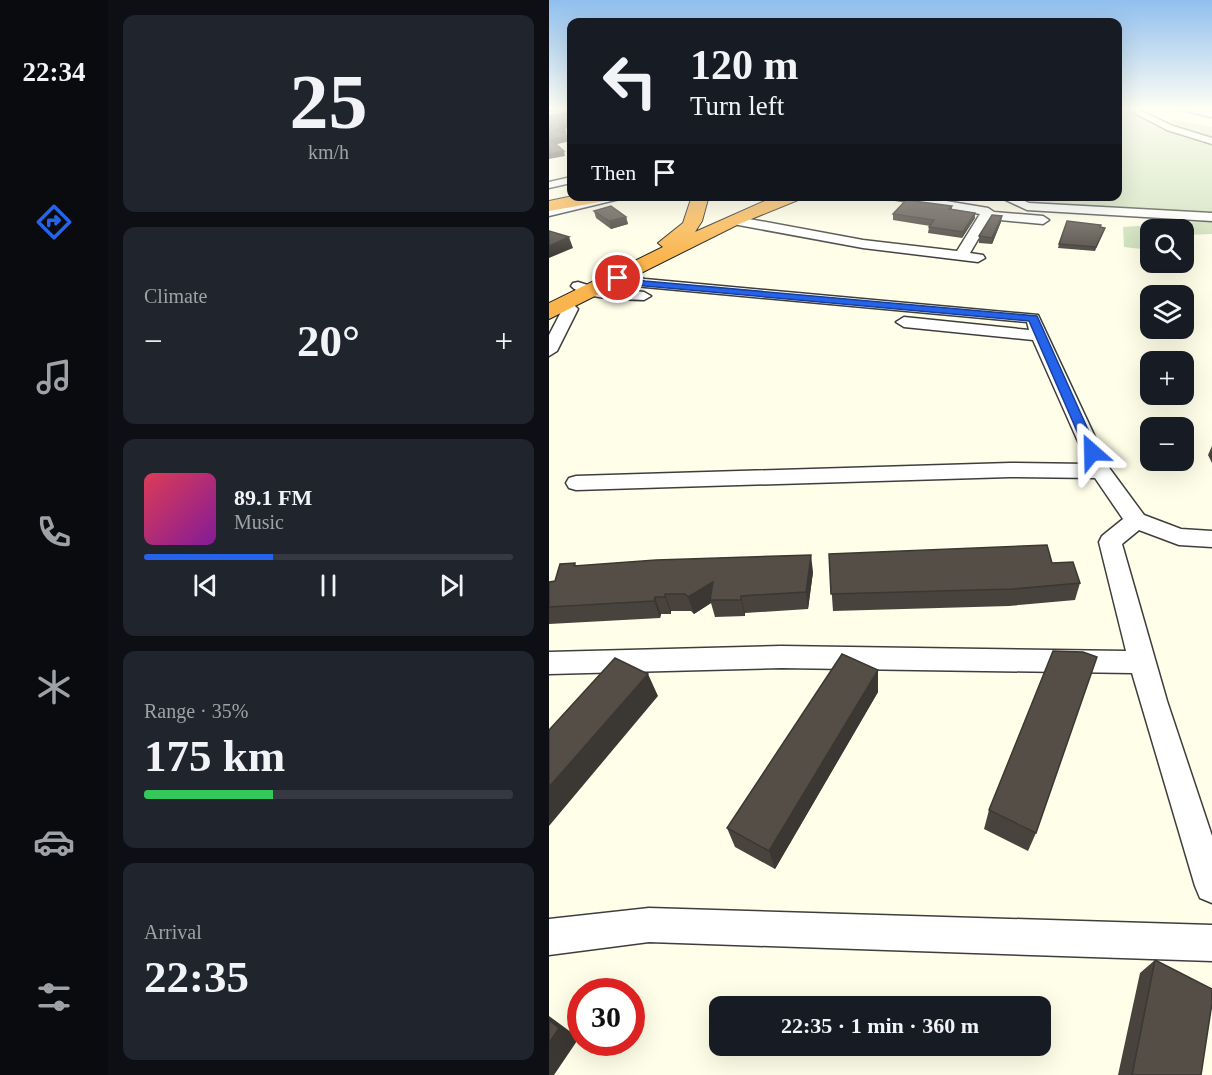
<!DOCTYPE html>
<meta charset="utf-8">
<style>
:root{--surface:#171b24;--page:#20242c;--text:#f1f3f6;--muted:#9ea1a6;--line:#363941;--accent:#2563eb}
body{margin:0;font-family:Georgia,serif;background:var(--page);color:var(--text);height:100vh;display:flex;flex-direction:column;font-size:22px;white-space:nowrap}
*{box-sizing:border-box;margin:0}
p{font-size:20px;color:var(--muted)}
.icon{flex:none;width:33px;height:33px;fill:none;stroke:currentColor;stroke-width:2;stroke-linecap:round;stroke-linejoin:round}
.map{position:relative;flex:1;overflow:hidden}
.side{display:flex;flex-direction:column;gap:15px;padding:15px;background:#0d0f14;width:441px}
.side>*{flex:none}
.guide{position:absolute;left:18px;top:18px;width:555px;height:183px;border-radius:12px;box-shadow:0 6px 24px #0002;background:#171b24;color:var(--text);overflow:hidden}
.tools{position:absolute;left:591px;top:219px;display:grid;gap:12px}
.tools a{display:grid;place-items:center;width:54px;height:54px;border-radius:12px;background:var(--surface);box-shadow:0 6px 24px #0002;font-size:30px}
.speed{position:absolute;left:18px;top:978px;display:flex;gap:12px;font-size:30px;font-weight:700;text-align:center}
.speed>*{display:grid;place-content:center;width:78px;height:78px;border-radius:50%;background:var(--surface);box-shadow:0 6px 24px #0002;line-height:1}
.speed .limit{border:9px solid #d22;background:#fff;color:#111}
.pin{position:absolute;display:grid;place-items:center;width:51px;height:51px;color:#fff;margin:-26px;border:3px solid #fff;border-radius:50%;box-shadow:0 2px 6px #0007}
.me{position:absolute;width:66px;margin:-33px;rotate:335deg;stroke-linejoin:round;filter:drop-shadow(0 0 4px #0008)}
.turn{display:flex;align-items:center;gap:21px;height:126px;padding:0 24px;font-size:27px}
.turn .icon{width:78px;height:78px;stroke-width:2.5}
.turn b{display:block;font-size:42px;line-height:51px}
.then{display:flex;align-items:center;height:57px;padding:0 24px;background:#0003;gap:12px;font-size:22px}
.big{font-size:45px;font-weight:700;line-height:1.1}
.side .card{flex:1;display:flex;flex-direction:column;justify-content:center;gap:9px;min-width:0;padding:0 21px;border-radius:12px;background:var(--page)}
.side .dial{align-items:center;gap:0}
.dial b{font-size:78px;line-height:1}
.song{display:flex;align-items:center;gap:18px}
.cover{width:72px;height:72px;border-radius:9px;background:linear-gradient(135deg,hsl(350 70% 55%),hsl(290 70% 35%))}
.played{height:6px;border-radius:3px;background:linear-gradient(90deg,var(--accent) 35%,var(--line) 35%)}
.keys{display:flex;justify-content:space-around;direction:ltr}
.heat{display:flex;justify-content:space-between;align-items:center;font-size:33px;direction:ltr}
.charge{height:9px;border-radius:4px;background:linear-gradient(90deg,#34c759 35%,var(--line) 0)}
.trip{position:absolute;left:160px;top:996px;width:342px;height:60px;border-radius:12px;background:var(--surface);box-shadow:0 6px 24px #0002;font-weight:700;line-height:60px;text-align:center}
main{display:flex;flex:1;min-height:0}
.tabs{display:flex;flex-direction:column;width:108px;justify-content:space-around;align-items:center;background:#090b0e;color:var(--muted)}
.tabs .icon{width:42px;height:42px}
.tabs .selected{color:var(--accent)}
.tabs b{font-size:27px;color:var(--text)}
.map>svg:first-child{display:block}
.cemetery{fill:#cee0ba}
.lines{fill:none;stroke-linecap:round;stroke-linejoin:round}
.stream{stroke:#317ad1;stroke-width:2}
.minor-casing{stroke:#3e3e3e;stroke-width:3}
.highway-casing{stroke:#1c1c1c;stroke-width:2}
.minor{fill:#fff;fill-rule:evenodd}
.highway{fill:#f9b44d;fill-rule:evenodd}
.wall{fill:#48433d}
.shaded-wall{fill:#3b3732}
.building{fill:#544e47;stroke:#3b3732;stroke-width:1.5}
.route{fill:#2563eb;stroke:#184099;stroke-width:1.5}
</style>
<main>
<nav class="tabs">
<b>22:34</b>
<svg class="icon selected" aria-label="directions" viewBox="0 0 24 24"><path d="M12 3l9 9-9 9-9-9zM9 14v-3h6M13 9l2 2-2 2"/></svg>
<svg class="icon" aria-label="music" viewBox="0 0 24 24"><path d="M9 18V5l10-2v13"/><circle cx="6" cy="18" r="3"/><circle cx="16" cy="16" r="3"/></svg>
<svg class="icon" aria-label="phone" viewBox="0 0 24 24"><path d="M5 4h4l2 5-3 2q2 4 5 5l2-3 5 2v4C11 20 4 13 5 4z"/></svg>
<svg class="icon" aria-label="climate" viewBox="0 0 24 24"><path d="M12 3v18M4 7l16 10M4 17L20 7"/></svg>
<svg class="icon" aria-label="car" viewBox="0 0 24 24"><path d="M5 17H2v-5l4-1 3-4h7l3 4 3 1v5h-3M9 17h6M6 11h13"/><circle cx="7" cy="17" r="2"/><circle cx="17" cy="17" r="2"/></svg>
<svg class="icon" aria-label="filters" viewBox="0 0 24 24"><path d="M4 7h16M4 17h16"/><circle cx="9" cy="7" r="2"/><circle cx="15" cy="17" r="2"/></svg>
</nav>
<section class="side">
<div class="card dial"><b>25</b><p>km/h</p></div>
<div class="card"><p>Climate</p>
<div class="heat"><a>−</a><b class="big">20°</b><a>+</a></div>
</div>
<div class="card">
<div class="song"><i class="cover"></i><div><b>89.1 FM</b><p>Music</p></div></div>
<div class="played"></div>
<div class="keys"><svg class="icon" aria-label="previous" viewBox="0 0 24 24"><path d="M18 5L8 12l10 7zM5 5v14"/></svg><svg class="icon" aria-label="pause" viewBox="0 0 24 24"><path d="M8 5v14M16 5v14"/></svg><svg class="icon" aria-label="next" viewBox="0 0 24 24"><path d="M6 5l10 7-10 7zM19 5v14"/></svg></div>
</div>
<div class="card"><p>Range · 35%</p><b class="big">175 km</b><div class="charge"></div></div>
<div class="card"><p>Arrival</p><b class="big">22:35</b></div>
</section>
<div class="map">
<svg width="663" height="1075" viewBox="0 0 663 1075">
<rect width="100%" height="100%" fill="#fffee8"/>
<path class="cemetery" d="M 569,109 L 576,109 L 631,136 L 663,145 L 663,212 L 485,204 L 471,197 L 568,196 Z
M 625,120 L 663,127 L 663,138 L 644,133 L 620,123 Z
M 663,221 L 663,234 L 635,235 L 634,230 L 602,230 L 601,250 L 575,247 L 574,227 Z"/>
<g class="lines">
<path class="stream" d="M 625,109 L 663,118"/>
<g class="minor-casing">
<path id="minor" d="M 22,109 L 22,114 L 0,118 L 0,112 Z
M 578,109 L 588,109 L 624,126 L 663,138 L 663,144 L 618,130 Z
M 22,177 L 22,183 L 0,188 L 0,182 Z
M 58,196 L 83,196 L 0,216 L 0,208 Z
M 338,196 L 367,196 L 439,208 L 445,212 L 494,216 L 500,220 L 494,224 L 441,219 L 421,253 L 434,255 L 436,258 L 429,262 L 314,248 L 184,224 L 178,220 L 184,216 L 314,240 L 408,251 L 431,214 L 343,199 Z
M 448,196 L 465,196 L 480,203 L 663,213 L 663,221 L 478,210 Z
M 69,274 L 96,279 L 489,315 L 561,469 L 595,515 L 632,529 L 663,531 L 663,547 L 630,545 L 590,530 L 573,544 L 618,701 L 663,836 L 663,903 L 651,898 L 646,886 L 583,673 L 232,668 L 0,674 L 0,652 L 232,646 L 577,651 L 550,542 L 553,536 L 574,519 L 546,478 L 461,477 L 27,490 L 20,488 L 17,483 L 20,478 L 27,476 L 461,463 L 539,464 L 484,340 L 355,327 L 347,322 L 355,317 L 480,330 L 478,322 L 96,287 L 64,281 L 62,278 L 64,275 Z
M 29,282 L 45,287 L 95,292 L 102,296 L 95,300 C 76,299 35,300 22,286 L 24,283 Z
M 16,299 L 21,301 L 29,309 L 8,351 L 0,356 L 0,335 L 13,310 L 8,304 Z
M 100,908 L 663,925 L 663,961 L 100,942 L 0,955 L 0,919 Z"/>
</g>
<g class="highway-casing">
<path id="highway" d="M 24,196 L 64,196 L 56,201 L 0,211 L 0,201 Z
M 143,196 L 157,196 L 159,199 L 153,221 L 146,232 L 227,196 L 251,196 L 249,200 L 190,224 L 0,319 L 0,303 L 114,247 L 109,243 L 134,223 Z"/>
</g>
<use href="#minor" class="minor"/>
<use href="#highway" class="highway"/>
</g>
<path class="wall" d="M 403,206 L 403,209 L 426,213 L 426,218 L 413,238 L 379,233 L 380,227 L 381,226 L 344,220 L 344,214 Z
M 45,211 L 77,217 L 79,224 L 62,229 L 47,218 Z
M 452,222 L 443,244 L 430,243 L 430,236 Z
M 551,227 L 556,228 L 546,251 L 509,248 L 510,244 Z
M 663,446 L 663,463 L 659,455 Z
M 280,554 L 503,563 L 531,583 L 526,600 L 460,606 L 284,611 Z
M 26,563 L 27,566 L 264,572 L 259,609 L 196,613 L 196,616 L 166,617 L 162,603 L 145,614 L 142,611 L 122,611 L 122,614 L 112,614 L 111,618 L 0,624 L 0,582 L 6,581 Z
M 329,670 L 329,692 L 226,869 L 186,847 L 178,828 Z
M 440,810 L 487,833 L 479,851 L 435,829 Z
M 606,960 L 652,1075 L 569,1075 L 591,973 Z"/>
<path class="shaded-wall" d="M 22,123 L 22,128 L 11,129 L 10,125 Z
M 16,129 L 18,133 L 9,135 L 8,130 Z
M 20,136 L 22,141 L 4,145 L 2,140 Z
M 15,151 L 16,156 L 0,159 L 0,154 Z
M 426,213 L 426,218 L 413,238 L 414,232 Z
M 453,216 L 452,222 L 443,244 L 443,238 Z
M 77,217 L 79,224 L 62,229 L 60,221 Z
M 20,237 L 24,248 L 0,258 L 0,246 Z
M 262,555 L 264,572 L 259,609 L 257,592 Z
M 164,582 L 161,600 L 162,603 L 145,614 L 139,597 Z
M 116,594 L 122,611 L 122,614 L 116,597 Z
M 192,596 L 196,613 L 196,616 L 192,600 Z
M 106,597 L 112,614 L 111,618 L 105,601 Z
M 329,670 L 329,692 L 226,869 L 220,851 Z
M 99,674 L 109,696 L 0,826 L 0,787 Z
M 0,1016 L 30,1038 L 5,1075 L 0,1075 Z"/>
<path class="building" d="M 22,109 L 22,123 L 10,125 L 16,129 L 8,130 L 20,136 L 2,140 L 15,151 L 0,154 L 0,115 L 21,112 Z
M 357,200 L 403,206 L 400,209 L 426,213 L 414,232 L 380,227 L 385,220 L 344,214 Z
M 62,206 L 77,217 L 60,221 L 45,211 Z
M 443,215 L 453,216 L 443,238 L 430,236 Z
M 518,221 L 552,225 L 551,227 L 556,228 L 547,247 L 510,244 Z
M 0,231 L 20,237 L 0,246 Z
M 498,545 L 503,563 L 524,562 L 531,583 L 464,589 L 282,594 L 280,554 Z
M 262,555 L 257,592 L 192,596 L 192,600 L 161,600 L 164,582 L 139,597 L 136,594 L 116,594 L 116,597 L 106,597 L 105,601 L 0,607 L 0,582 L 6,581 L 11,564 L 26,563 L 25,566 L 107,560 Z
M 504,651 L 534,652 L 548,657 L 487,833 L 440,810 Z
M 293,654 L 329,670 L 220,851 L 178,828 Z
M 66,658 L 99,674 L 0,787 L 0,730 Z
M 606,960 L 663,989 L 663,1003 L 652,1075 L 583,1075 Z
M 0,1020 L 10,1028 L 0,1043 Z"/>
<linearGradient id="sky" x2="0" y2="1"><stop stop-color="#90bfee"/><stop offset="0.42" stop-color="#fffff5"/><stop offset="1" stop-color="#fffff5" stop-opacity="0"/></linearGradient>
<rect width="663" height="259" fill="url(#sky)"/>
<path class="route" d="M 69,275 L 96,281 L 488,316 L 549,452 L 543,455 L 537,452 L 480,321 L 96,286 L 66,280 L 64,278 Z"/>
</svg>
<div class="tools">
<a><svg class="icon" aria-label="search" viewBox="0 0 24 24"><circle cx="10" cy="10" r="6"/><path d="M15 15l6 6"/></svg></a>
<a><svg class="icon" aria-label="layers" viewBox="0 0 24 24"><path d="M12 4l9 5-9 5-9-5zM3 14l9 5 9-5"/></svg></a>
<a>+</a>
<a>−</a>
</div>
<div class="speed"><div class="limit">30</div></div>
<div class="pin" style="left:69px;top:278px;background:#d93025"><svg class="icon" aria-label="arrive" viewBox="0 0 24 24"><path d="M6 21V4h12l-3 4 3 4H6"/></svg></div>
<svg class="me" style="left:543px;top:452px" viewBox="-20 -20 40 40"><path d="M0-17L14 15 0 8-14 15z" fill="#2563eb" stroke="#fff" stroke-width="4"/></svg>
<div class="trip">22:35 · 1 min · 360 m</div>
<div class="guide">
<div class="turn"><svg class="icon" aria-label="left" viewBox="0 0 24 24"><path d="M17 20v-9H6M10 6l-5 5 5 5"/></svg><div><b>120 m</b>Turn left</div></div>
<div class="then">Then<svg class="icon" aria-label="arrive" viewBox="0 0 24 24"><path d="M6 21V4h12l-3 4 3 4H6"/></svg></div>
</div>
</div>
</main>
